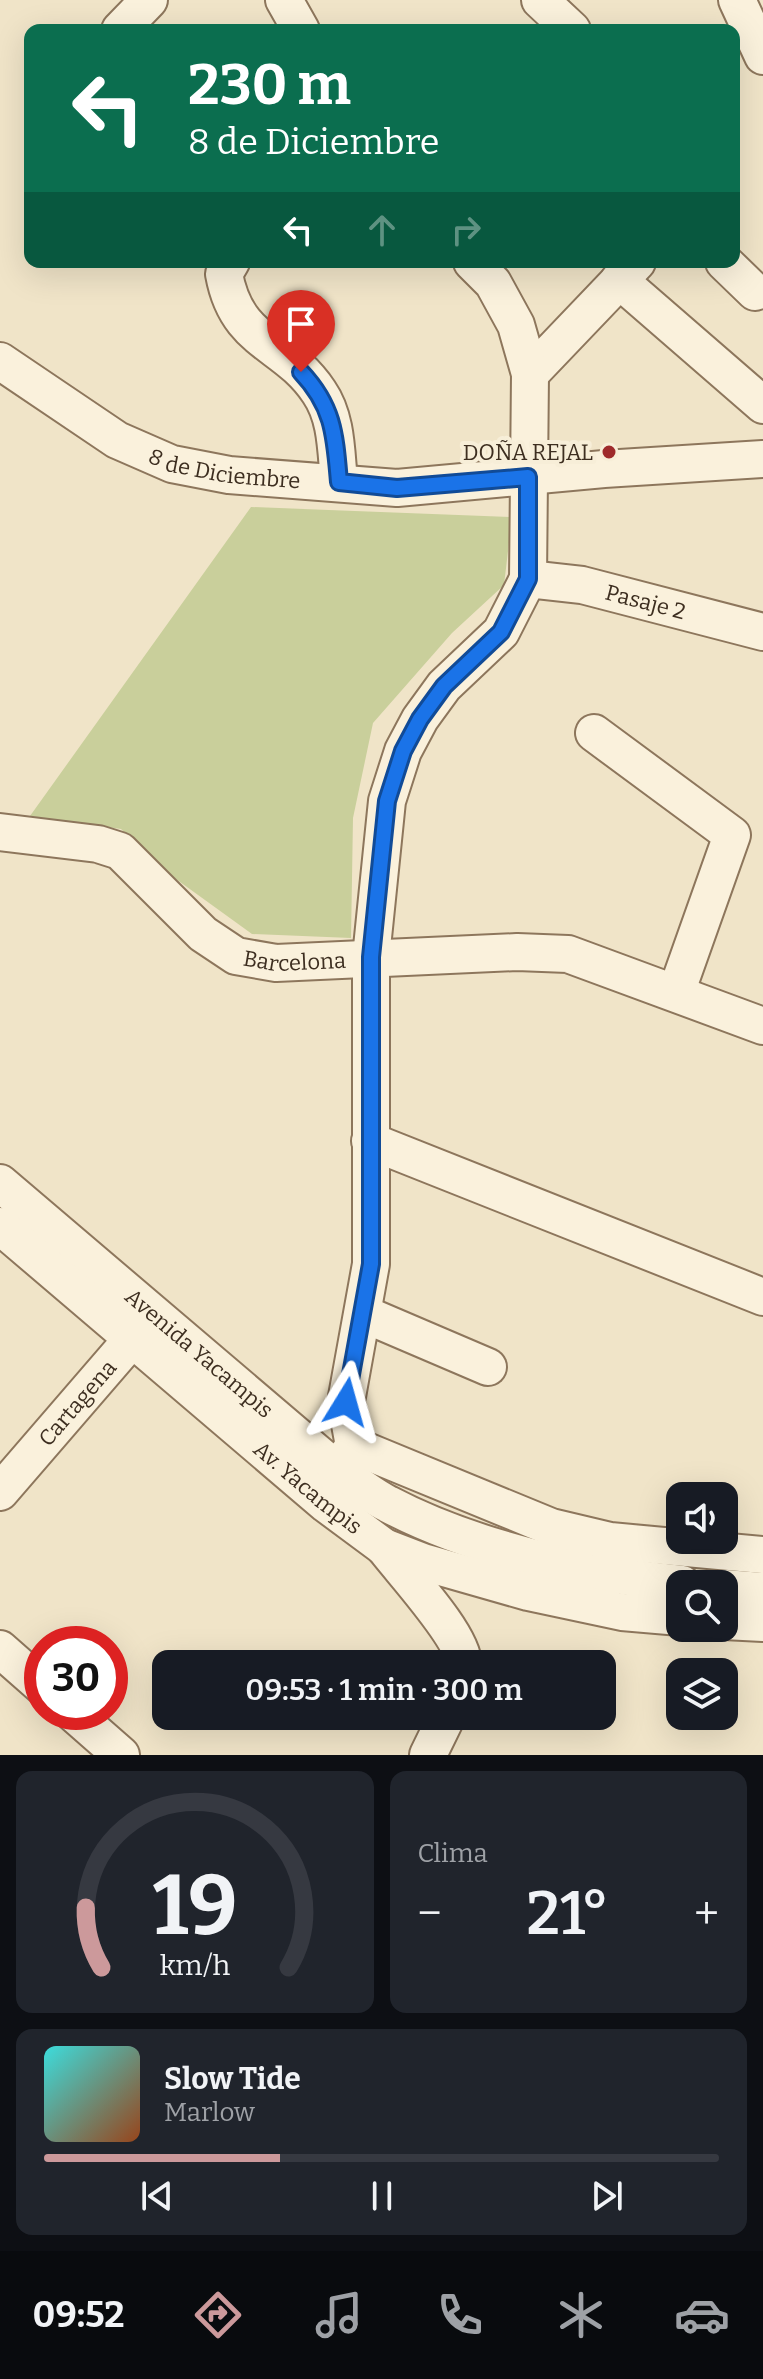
<!DOCTYPE html>
<html lang="es">
<meta charset="utf-8">
<style>
:root{--surface:#171b24;--page:#20242c;--text:#f1f3f6;--muted:#9ea1a6;--line:#363941;--accent:#cc999b}
body{margin:0;font-family:Bitter,serif;background:var(--page);color:var(--text);height:100vh;display:flex;flex-direction:column;font-size:30px;white-space:nowrap}
*{box-sizing:border-box;margin:0}
p{font-size:26px;color:var(--muted)}
.icon{flex:none;width:44px;height:44px;fill:none;stroke:currentColor;stroke-width:2;stroke-linecap:round;stroke-linejoin:round}
.map{position:relative;height:1755px;overflow:hidden}
.panel{display:flex;flex-direction:column;gap:16px;padding:16px;background:#0d0f14;flex:1}
.panel>*{flex:none}
.top-card{position:absolute;left:24px;top:24px;width:716px;height:244px;border-radius:16px;box-shadow:0 8px 32px #0002;background:#0b6e4f;color:#fff;overflow:hidden}
.buttons{position:absolute;left:666px;top:1482px;display:grid;gap:16px}
.buttons a{display:grid;place-items:center;width:72px;height:72px;border-radius:16px;background:var(--surface);box-shadow:0 8px 32px #0002;font-size:40px}
.speed{position:absolute;left:24px;top:1626px;display:flex;gap:16px;font-size:40px;font-weight:700;text-align:center}
.speed>*{display:grid;place-content:center;width:104px;height:104px;border-radius:50%;background:var(--surface);box-shadow:0 8px 32px #0002;line-height:1}
.speed .limit{border:12px solid #d22;background:#fff;color:#111}
.pin{position:absolute;display:grid;place-items:center;width:68px;height:68px;color:#fff;margin:-82px -34px;border-radius:50% 50% 50% 0;rotate:-45deg;box-shadow:0 0 8px #0007}
.pin .icon{rotate:45deg}
.me{position:absolute;width:88px;margin:-44px;rotate:8deg;stroke-linejoin:round;filter:drop-shadow(0 0 6px #0008)}
.turn{display:flex;align-items:center;gap:28px;height:168px;padding:0 32px;font-size:36px}
.turn .icon{width:104px;height:104px;stroke-width:2.5}
.turn b{display:block;font-size:56px;line-height:68px}
.lanes{display:flex;align-items:center;height:76px;padding:0 32px;background:#0003;justify-content:center;gap:40px;direction:ltr}
.lanes .off{opacity:.35}
.big{font-size:60px;font-weight:600;line-height:1.1}
.panel .card{flex:1;display:flex;flex-direction:column;justify-content:center;gap:12px;min-width:0;padding:0 28px;border-radius:16px;background:var(--page)}
.panel .dial{align-items:center;gap:0}
.dial svg{height:208px;overflow:visible;fill:none;stroke:var(--line);stroke-width:7;stroke-linecap:round;text-anchor:middle}
.dial text{fill:var(--text);stroke:none}
.song{display:flex;align-items:center;gap:24px}
.cover{width:96px;height:96px;border-radius:12px;background:linear-gradient(135deg,hsl(180 70% 55%),hsl(20 70% 35%))}
.played{height:8px;border-radius:4px;background:linear-gradient(90deg,var(--accent) 35%,var(--line) 35%)}
.keys{display:flex;justify-content:space-around;direction:ltr}
.heat{display:flex;justify-content:space-between;align-items:center;font-size:44px;direction:ltr}
.panel .tiles{flex:1;display:grid;gap:16px;grid-template-columns:1fr 1fr}
.card:last-child{grid-column:span 2}
.trip{position:absolute;left:152px;top:1650px;width:464px;height:80px;border-radius:16px;background:var(--surface);box-shadow:0 8px 32px #0002;font-weight:600;line-height:80px;text-align:center}
.tabs{display:flex;height:128px;justify-content:space-around;align-items:center;background:#090b0e;color:var(--muted)}
.tabs .icon{width:56px;height:56px}
.tabs .current{color:var(--accent)}
.tabs b{font-size:36px;color:var(--text)}
.map>svg:first-child{display:block}
.green{fill:#c9cf9b}
.lines{fill:none;stroke-linecap:round;stroke-linejoin:round}
.minor-casing{stroke:#8d765c;stroke-width:40}
.minor{stroke:#faf1dc;stroke-width:36}
.route-casing{stroke:#114b97;stroke-width:20}
.route{stroke:#1a73e8;stroke-width:14}
.poi-dot{fill:#9e2a2b;stroke:#f7eed8;stroke-width:3}
.labels{text-anchor:middle;stroke-width:8;stroke-linejoin:round;paint-order:stroke}
.poi-label{font-size:22px;fill:#3d2e20;stroke:#f7eed8;text-anchor:end}
.street-label{font-size:22px;fill:#3d2e20;stroke:#f7eed8}
</style>
<div class="map">
<svg width="763" height="1755" viewBox="0 0 763 1755">
<rect width="100%" height="100%" fill="#f0e4c8"/>
<path class="green" d="M 251,507 L 512,517 L 504,585 L 452,633 L 373,723 L 353,818 L 351,938 L 252,934 L 169,874 L 121,829 L 30,816 Z"/>
<g class="lines">
<g class="minor-casing">
<g id="minor">
<path d="M 284,0 L 301,30"/>
<path d="M 540,0 L 572,30"/>
<path d="M 737,0 L 763,56"/>
<path d="M 120,30 L 149,0"/>
<path d="M 231,262 L 224,274 C 237,345 285,341 319,392 C 337,418 336,452 339,482"/>
<path d="M 724,262 L 755,292"/>
<path d="M 619,280 L 763,405"/>
<path id="s1" d="M 0,361 L 117,440 L 172,464 L 229,475 L 397,488 L 604,469 L 763,459"/>
<path d="M 530,374 L 637,262"/>
<path id="s2" d="M 528,579 L 582,585 L 763,632"/>
<path d="M 594,733 L 732,835 L 676,993"/>
<path id="s3" d="M 0,832 L 98,844 L 120,851 L 203,934 L 236,956 L 276,963 L 517,952 L 568,954 L 763,1026"/>
<path d="M 370,1141 L 763,1297"/>
<path id="s4" d="M 0,1183 L 337,1470 C 353,1481 370,1495 388,1504 C 471,1548 589,1575 682,1584"/>
<path id="s5" d="M 0,1226 L 326,1504 L 384,1547 L 423,1562 L 528,1592 L 622,1612 L 680,1617"/>
<path d="M 364,1314 L 488,1367"/>
<path d="M 354,1446 L 346,1402 L 371,1264 L 371,957 L 387,801 L 403,751 L 420,719 L 444,686 L 501,632 L 528,579 L 530,374 L 516,325 L 493,283 L 472,262"/>
<path d="M 340,1465 L 354,1446 L 551,1527 L 610,1541 L 763,1555"/>
<path id="s6" d="M 0,1492 L 145,1324"/>
<path d="M 384,1547 C 402,1571 465,1638 463,1664"/>
<path d="M 724,1588 L 763,1591"/>
<path d="M 724,1621 L 763,1623"/>
<path d="M 0,1649 L 42,1686"/>
<path d="M 72,1712 L 121,1755"/>
<path d="M 428,1755 L 447,1716"/>
</g>
</g>
<use href="#minor" class="minor"/>
</g>
<g class="lines">
<g class="route-casing">
<path id="route" d="M 301,372 C 334,407 335,436 339,482 L 397,488 L 528,477 L 528,579 L 501,632 L 444,686 L 420,719 L 403,751 L 387,801 L 371,957 L 371,1264 L 346,1402"/>
</g>
<use href="#route" class="route"/>
</g>
<circle class="poi-dot" cx="609" cy="452" r="8"/>
<g class="labels">
<g class="poi-label">
<text x="593" y="460">DOÑA REJAL</text>
</g>
<g class="street-label">
<text dy="8" stroke="none"><textPath href="#s1" startOffset="254">8 de Diciembre</textPath></text>
<text dy="8" stroke="none"><textPath href="#s2" startOffset="120">Pasaje 2</textPath></text>
<text dy="8" stroke="none"><textPath href="#s3" startOffset="338">Barcelona</textPath></text>
<text dy="8" stroke="none"><textPath href="#s4" startOffset="262">Avenida Yacampis</textPath></text>
<text dy="8" stroke="none"><textPath href="#s6" startOffset="118">Cartagena</textPath></text>
<text dy="8" stroke="none"><textPath href="#s5" startOffset="404">Av. Yacampis</textPath></text>
</g>
</g>
</svg>
<div class="buttons">
<a><svg class="icon" aria-label="sound" viewBox="0 0 24 24"><path d="M4 9h4l5-4v14l-5-4H4zM17 9q2 3 0 6"/></svg></a>
<a><svg class="icon" aria-label="search" viewBox="0 0 24 24"><circle cx="10" cy="10" r="6"/><path d="M15 15l6 6"/></svg></a>
<a><svg class="icon" aria-label="layers" viewBox="0 0 24 24"><path d="M12 4l9 5-9 5-9-5zM3 14l9 5 9-5"/></svg></a>
</div>
<div class="speed"><div class="limit">30</div></div>
<div class="pin" style="left:301px;top:372px;background:#d93025"><svg class="icon" aria-label="arrive" viewBox="0 0 24 24"><path d="M6 21V4h12l-3 4 3 4H6"/></svg></div>
<svg class="me" style="left:346px;top:1402px" viewBox="-20 -20 40 40"><path d="M0-17L14 15 0 8-14 15z" fill="#1a73e8" stroke="#fff" stroke-width="4"/></svg>
<div class="trip">09:53 · 1 min · 300 m</div>
<div class="top-card">
<div class="turn"><svg class="icon" aria-label="left" viewBox="0 0 24 24"><path d="M17 20v-9H6M10 6l-5 5 5 5"/></svg><div><b>230 m</b>8 de Diciembre</div></div>
<div class="lanes"><svg class="icon" aria-label="left" viewBox="0 0 24 24"><path d="M17 20v-9H6M10 6l-5 5 5 5"/></svg><svg class="icon off" aria-label="ahead" viewBox="0 0 24 24"><path d="M12 20V5M6 11l6-6 6 6"/></svg><svg class="icon off" aria-label="right" viewBox="0 0 24 24"><path d="M7 20v-9h11M14 6l5 5-5 5"/></svg></div>
</div>
</div>
<section class="panel">
<div class="tiles">
<div class="card dial"><svg viewBox="0 0 100 80">
<path d="M14 69A42 42 0 1 1 86 69"/>
<path d="M14 69A42 42 0 0 1 8 46" stroke="#cc999b"/>
<text x="50" y="56" font-size="32" font-weight="700">19</text>
<text x="50" y="72" font-size="11">km/h</text>
</svg></div>
<div class="card"><p>Clima</p>
<div class="heat"><a>−</a><b class="big">21°</b><a>+</a></div>
</div>
<div class="card">
<div class="song"><i class="cover"></i><div><b>Slow Tide</b><p>Marlow</p></div></div>
<div class="played"></div>
<div class="keys"><svg class="icon" aria-label="previous" viewBox="0 0 24 24"><path d="M18 5L8 12l10 7zM5 5v14"/></svg><svg class="icon" aria-label="pause" viewBox="0 0 24 24"><path d="M8 5v14M16 5v14"/></svg><svg class="icon" aria-label="next" viewBox="0 0 24 24"><path d="M6 5l10 7-10 7zM19 5v14"/></svg></div>
</div>
</div>
</section>
<nav class="tabs">
<b>09:52</b>
<svg class="icon current" aria-label="directions" viewBox="0 0 24 24"><path d="M12 3l9 9-9 9-9-9zM9 14v-3h6M13 9l2 2-2 2"/></svg>
<svg class="icon" aria-label="music" viewBox="0 0 24 24"><path d="M9 18V5l10-2v13"/><circle cx="6" cy="18" r="3"/><circle cx="16" cy="16" r="3"/></svg>
<svg class="icon" aria-label="phone" viewBox="0 0 24 24"><path d="M5 4h4l2 5-3 2q2 4 5 5l2-3 5 2v4C11 20 4 13 5 4z"/></svg>
<svg class="icon" aria-label="climate" viewBox="0 0 24 24"><path d="M12 3v18M4 7l16 10M4 17L20 7"/></svg>
<svg class="icon" aria-label="car" viewBox="0 0 24 24"><path d="M5 17H2v-5l4-1 3-4h7l3 4 3 1v5h-3M9 17h6M6 11h13"/><circle cx="7" cy="17" r="2"/><circle cx="17" cy="17" r="2"/></svg>
</nav>
